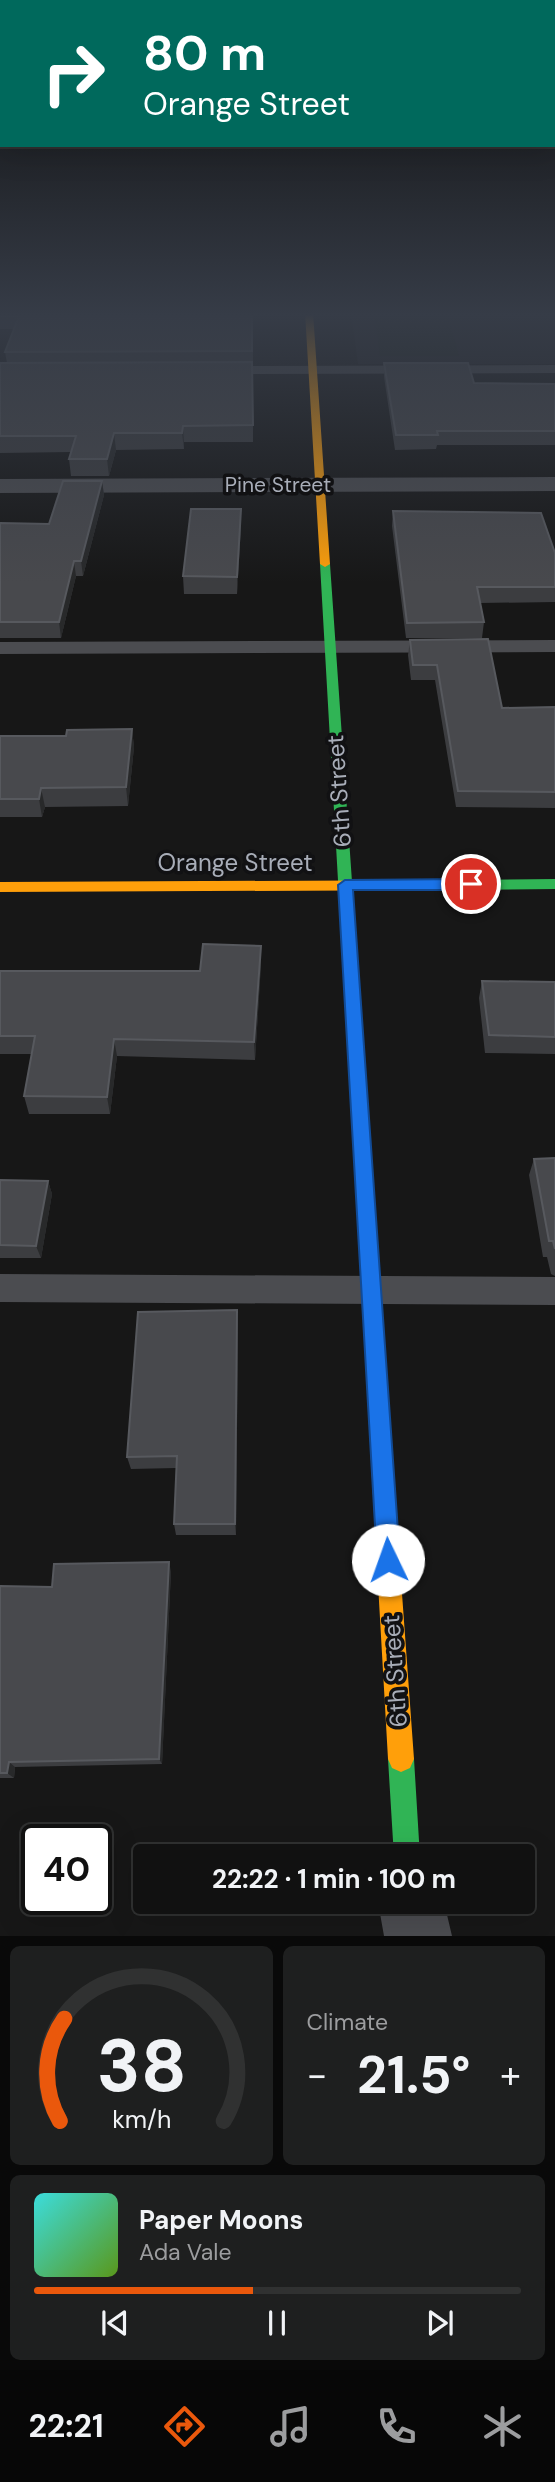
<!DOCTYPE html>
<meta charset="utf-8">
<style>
:root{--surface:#111;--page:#1e1f1f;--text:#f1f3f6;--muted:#9c9d9f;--line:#303131;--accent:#ea580c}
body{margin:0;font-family:"DM Sans",sans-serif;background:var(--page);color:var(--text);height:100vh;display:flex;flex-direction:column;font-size:26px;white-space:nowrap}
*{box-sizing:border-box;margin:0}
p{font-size:23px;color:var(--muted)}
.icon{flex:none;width:38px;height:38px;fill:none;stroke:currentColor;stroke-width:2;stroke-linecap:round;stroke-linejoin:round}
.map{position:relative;height:1936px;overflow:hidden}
.sheet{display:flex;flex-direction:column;gap:10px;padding:10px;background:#090909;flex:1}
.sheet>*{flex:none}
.top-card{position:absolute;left:0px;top:0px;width:556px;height:147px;box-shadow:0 7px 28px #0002,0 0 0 2px var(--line);background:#00695c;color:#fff;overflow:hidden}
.speed{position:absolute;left:21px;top:1824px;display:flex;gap:14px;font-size:35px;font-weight:700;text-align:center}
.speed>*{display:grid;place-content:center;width:91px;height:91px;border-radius:50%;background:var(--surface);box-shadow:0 7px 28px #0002,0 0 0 2px var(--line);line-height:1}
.speed .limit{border:4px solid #111;border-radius:10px;background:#fff;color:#111}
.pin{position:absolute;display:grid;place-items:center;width:60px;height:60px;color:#fff;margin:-30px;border:4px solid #fff;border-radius:50%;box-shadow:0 2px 7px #0007}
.me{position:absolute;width:77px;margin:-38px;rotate:357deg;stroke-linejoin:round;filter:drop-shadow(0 0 5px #0008)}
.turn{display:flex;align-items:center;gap:24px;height:147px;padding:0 28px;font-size:32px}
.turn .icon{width:91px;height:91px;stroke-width:2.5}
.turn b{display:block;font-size:49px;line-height:60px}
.big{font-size:52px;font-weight:700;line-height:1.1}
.sheet .widget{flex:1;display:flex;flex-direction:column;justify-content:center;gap:10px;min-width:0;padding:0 24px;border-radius:10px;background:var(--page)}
.sheet .dial{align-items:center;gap:0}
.dial svg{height:182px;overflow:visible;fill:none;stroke:var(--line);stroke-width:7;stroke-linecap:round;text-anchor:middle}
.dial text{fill:var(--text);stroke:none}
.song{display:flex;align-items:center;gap:21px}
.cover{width:84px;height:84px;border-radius:10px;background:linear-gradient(135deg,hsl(180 70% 55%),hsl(90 70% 35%))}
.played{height:7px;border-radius:4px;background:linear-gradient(90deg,var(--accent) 45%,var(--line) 45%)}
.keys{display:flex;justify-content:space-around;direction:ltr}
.heat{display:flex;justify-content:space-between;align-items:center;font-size:38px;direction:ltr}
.sheet .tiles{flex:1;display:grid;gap:10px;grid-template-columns:1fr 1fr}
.widget:last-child{grid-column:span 2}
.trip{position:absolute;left:133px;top:1844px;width:402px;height:70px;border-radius:7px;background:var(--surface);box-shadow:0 7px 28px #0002,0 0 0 2px var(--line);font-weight:700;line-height:70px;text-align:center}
.dock{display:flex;height:112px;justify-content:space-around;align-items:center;background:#070707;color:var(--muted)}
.dock .icon{width:49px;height:49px}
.dock .on{color:var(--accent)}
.dock b{font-size:32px;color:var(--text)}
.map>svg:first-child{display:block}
.built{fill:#212124}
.green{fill:#1b211c}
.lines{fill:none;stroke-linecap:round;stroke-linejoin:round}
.lane{fill:#4b4c50;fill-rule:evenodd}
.street{fill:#4b4c50;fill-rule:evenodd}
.fast{fill:#30b455;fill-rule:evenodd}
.slow{fill:#ff9f0a;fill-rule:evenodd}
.wall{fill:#3c3d40}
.shaded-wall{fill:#28292a}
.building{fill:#48494d;stroke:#57595e;stroke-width:2}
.route{fill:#1a73e8;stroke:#114b97;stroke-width:2}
.labels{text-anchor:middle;stroke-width:7;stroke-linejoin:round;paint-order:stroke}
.far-street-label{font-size:21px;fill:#a8adb8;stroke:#111113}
.street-label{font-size:24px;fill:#a8adb8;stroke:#111113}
</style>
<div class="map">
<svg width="555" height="1936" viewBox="0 0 555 1936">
<rect width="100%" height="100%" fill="#171717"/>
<path class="built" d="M 351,312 L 555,312 L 555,364 L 358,364 Z"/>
<path class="green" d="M 374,312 L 447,312 L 459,356 L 380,356 Z"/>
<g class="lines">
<path class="lane" d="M 555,365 L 555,373 L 221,374 L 214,370 L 221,366 Z
M 555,640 L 555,652 L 0,654 L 0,642 Z
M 0,1274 L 555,1277 L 555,1305 L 0,1302 Z"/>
<path class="street" d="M 555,477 L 555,491 L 0,493 L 0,479 Z
M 378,1902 L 444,1902 L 452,1936 L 384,1936 Z"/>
<path class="fast" d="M 325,561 L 330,564 L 386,1373 L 383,1380 L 376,1383 L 369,1380 L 366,1373 L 320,564 Z
M 555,879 L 555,889 L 453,890 L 446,885 L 453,880 Z
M 401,1746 L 410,1750 L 414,1759 L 420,1857 L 394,1857 L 388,1759 L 392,1750 Z"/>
<path class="slow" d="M 305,312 L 313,312 L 330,564 L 325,567 L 320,564 Z
M 453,880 L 460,885 L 453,890 L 0,892 L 0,882 Z
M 376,1363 L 383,1366 L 386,1373 L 414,1759 L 410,1768 L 401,1772 L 392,1768 L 388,1759 L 366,1373 L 369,1366 Z"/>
</g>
<path class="wall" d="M 0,312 L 253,312 L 253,442 L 184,442 L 184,449 L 116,450 L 109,476 L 71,476 L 69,459 L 71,452 L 0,453 L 0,363 L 7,363 L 5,352 L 14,329 L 0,329 Z
M 384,363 L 474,383 L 555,384 L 555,445 L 437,445 L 436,449 L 395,450 L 384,377 Z
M 102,481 L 104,495 L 83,576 L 76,576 L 61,638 L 0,638 L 0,523 L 49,524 Z
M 241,509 L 241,526 L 237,594 L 184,594 L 183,576 Z
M 393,511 L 555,553 L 555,602 L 480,603 L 484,622 L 482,638 L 406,638 L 392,526 Z
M 410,640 L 502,708 L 555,707 L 555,808 L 456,807 L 435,680 L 411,680 L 408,655 Z
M 132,729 L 134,747 L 128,806 L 45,807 L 42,817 L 0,817 L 0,736 L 66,736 Z
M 261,964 L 255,1060 L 117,1056 L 110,1114 L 29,1114 L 24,1096 L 32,1054 L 0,1054 L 0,971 L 200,971 Z
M 482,981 L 555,982 L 555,1054 L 485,1053 L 479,998 Z
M 555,1158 L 555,1276 L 551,1274 L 547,1257 L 543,1257 L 529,1175 L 534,1159 Z
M 0,1180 L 48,1181 L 52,1194 L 41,1258 L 0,1258 Z
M 238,1325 L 236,1535 L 176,1535 L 174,1524 L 176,1468 L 131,1469 L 127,1457 Z
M 171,1571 L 162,1764 L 15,1767 L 14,1778 L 0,1778 L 0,1586 L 52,1587 Z"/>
<path class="shaded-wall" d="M 183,426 L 184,442 L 184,449 L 182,433 Z
M 114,433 L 116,450 L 109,476 L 107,459 Z
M 102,481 L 104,495 L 83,576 L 81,561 Z
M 241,509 L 241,526 L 237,594 L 237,577 Z
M 74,561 L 76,576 L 61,638 L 59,622 Z
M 132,729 L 134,747 L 128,806 L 126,787 Z
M 41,788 L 45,807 L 42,817 L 39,799 Z
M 261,946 L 261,964 L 255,1060 L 254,1042 Z
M 114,1039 L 117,1056 L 110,1114 L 107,1097 Z
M 48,1181 L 52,1194 L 41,1258 L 36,1246 Z
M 237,1310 L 238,1325 L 236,1535 L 235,1524 Z
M 169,1562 L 171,1571 L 162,1764 L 159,1759 Z
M 9,1762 L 15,1767 L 14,1778 L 7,1773 Z"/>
<path class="building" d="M 0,312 L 252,312 L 252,351 L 5,352 L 19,316 L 0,316 Z
M 252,362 L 253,425 L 183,426 L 182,433 L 114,433 L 107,459 L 69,459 L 76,436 L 0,436 L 0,363 Z
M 384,363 L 468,363 L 474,383 L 555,384 L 555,431 L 437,431 L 438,435 L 396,435 Z
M 63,481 L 102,481 L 81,561 L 74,561 L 59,622 L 0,622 L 0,523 L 49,524 Z
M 191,509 L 241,509 L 237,577 L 183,576 Z
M 393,511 L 541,513 L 555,553 L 555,587 L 477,587 L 484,622 L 407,623 Z
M 488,639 L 502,708 L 555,707 L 555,792 L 458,791 L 437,665 L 413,665 L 410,640 Z
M 132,729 L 126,787 L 41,788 L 39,799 L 0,799 L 0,736 L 66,736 L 67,730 Z
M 203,944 L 261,946 L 254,1042 L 114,1039 L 107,1097 L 24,1096 L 35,1036 L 0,1036 L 0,971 L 200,971 Z
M 482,981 L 555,982 L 555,1037 L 489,1035 Z
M 555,1158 L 555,1249 L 553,1241 L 549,1241 L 534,1159 Z
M 0,1180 L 48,1181 L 36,1246 L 0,1245 Z
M 237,1310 L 235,1524 L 174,1524 L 177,1456 L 127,1457 L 138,1312 Z
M 169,1562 L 159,1759 L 9,1762 L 7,1773 L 0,1773 L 0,1586 L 52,1587 L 54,1564 Z"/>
<linearGradient id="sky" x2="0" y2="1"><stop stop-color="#0d0d0d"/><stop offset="0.54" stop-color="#363c47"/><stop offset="1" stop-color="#363c47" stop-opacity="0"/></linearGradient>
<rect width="555" height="583" fill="url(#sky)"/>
<path class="route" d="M 471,879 L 479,884 L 471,890 L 353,890 L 400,1560 L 397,1568 L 388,1571 L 380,1568 L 377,1560 L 338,885 L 345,880 Z"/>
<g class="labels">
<g class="far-street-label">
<text x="278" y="492">Pine Street</text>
</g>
<g class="street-label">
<text transform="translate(339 791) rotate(-94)" y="8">6th Street</text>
<text x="235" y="871">Orange Street</text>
<text transform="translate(395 1671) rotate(-94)" y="8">6th Street</text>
</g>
</g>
</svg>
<div class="speed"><div class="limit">40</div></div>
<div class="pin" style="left:471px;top:884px;background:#d93025"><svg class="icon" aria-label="arrive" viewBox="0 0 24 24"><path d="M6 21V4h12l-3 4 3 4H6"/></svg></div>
<svg class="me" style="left:388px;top:1560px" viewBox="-20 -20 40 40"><circle r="19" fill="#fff"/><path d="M0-13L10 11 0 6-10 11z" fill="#1a73e8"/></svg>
<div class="trip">22:22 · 1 min · 100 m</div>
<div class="top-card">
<div class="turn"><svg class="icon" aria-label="right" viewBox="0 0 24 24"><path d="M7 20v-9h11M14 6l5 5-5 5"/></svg><div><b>80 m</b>Orange Street</div></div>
</div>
</div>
<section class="sheet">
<div class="tiles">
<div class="widget dial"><svg viewBox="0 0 100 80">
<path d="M14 69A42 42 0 1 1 86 69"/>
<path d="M14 69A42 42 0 0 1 16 24" stroke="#ea580c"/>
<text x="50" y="56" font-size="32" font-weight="700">38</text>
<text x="50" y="72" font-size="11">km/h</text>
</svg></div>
<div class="widget"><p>Climate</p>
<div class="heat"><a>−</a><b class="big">21.5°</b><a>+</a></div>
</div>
<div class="widget">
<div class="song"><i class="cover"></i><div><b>Paper Moons</b><p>Ada Vale</p></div></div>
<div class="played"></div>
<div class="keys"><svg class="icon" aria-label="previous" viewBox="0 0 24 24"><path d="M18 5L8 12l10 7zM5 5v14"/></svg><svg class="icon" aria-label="pause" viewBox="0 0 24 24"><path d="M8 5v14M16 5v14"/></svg><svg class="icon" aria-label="next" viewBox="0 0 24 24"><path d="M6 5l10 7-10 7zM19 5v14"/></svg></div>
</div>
</div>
</section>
<nav class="dock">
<b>22:21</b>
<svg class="icon on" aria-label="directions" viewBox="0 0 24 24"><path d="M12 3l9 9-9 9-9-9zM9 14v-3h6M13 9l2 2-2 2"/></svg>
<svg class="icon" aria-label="music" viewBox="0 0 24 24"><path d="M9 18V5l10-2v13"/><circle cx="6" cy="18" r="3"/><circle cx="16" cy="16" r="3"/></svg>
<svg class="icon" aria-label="phone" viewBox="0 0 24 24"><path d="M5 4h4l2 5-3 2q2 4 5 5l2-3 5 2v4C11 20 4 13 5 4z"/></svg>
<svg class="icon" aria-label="climate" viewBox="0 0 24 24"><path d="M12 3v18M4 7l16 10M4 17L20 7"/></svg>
</nav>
